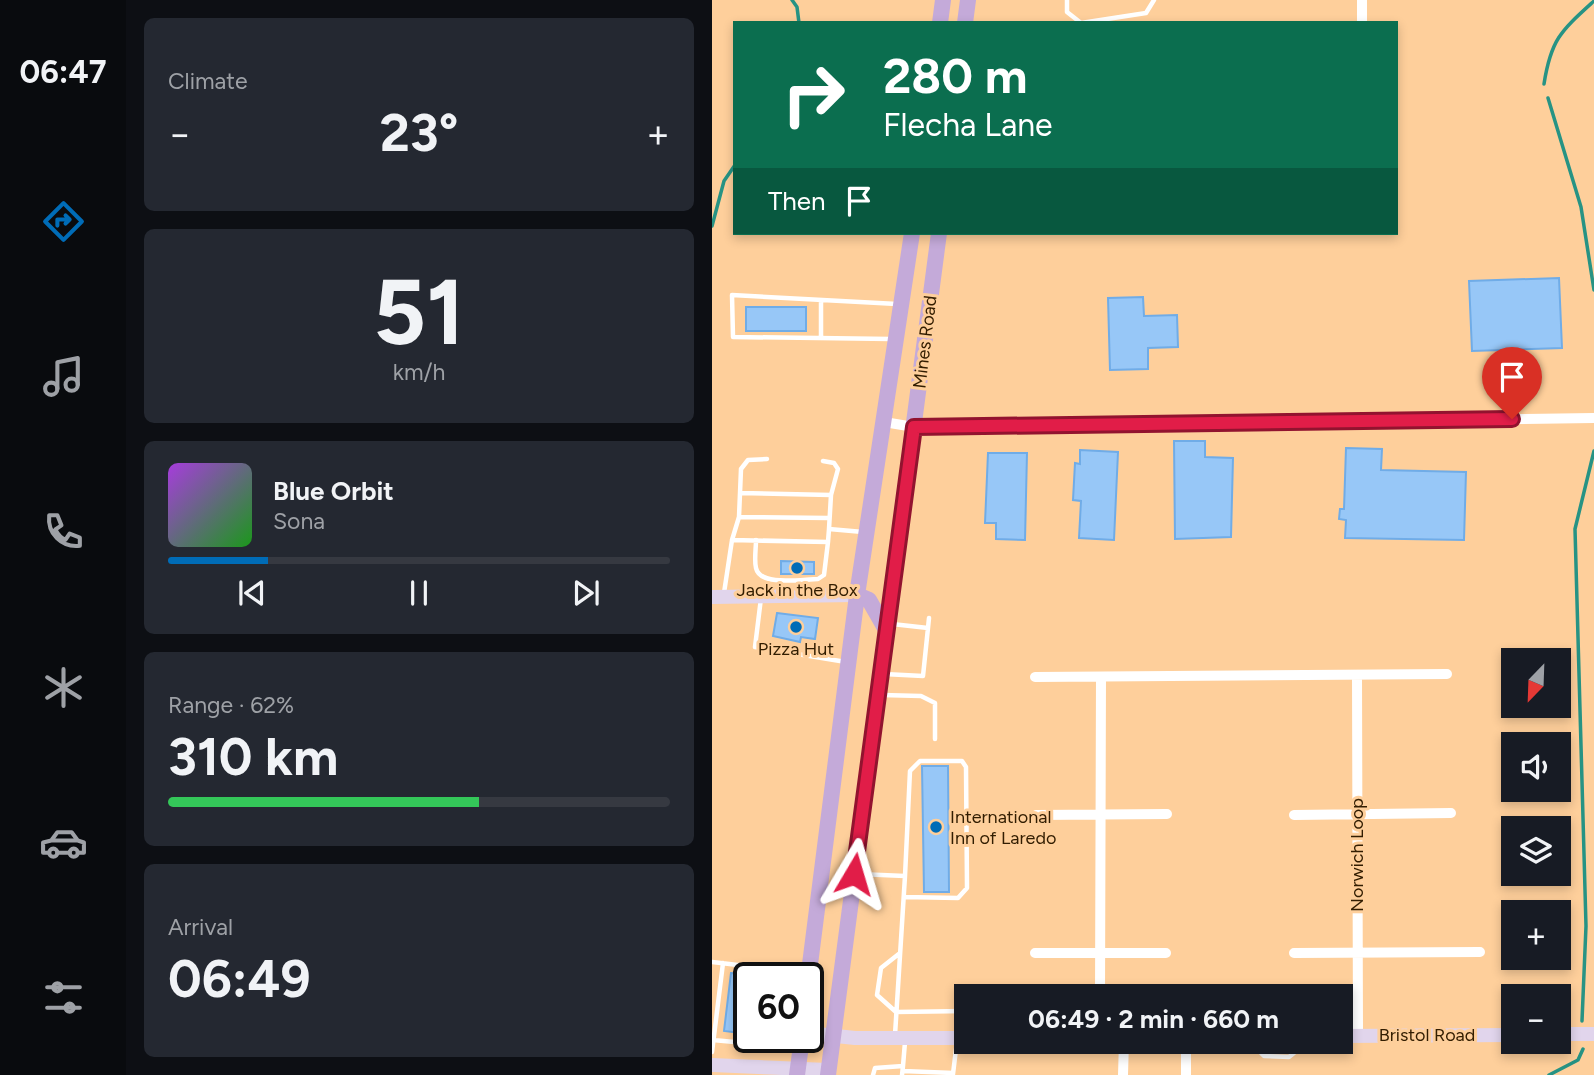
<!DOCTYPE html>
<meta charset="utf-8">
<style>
:root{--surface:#171b24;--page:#242831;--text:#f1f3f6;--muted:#9ea1a6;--line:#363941;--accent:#006cb7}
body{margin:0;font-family:Figtree,sans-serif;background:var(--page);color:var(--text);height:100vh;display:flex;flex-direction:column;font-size:26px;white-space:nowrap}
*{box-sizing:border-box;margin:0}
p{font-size:23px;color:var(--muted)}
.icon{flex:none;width:38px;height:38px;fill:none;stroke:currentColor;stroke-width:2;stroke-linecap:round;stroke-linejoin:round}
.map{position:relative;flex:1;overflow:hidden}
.side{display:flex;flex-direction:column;gap:18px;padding:18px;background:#0d0f14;width:586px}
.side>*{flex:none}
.guide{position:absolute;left:21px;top:21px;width:665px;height:214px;border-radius:0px;box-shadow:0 4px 10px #0003;background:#0b6e4f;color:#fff;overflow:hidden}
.needle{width:46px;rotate:203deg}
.buttons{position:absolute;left:789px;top:648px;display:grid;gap:14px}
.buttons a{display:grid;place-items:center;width:70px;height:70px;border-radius:0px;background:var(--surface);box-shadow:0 4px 10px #0003;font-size:35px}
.speed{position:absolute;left:21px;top:962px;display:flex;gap:14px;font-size:35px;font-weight:700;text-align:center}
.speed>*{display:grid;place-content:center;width:91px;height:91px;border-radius:50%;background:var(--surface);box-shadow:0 4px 10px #0003;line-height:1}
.speed .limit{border:4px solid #111;border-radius:10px;background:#fff;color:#111}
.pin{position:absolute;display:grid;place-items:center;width:60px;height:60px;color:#fff;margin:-72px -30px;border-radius:50% 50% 50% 0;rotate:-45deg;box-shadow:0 0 7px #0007}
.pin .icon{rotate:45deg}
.me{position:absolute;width:77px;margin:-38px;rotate:7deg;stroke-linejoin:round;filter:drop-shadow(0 0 5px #0008)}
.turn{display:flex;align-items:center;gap:24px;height:147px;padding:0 35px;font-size:32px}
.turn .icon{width:91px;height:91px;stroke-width:2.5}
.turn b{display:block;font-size:49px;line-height:60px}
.then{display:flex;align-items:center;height:66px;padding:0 35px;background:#0003;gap:14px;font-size:26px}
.big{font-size:52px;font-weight:700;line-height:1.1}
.side .tile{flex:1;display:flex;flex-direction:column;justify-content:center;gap:10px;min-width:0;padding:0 24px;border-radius:10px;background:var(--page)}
.side .dial{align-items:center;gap:0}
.dial b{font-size:91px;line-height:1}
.song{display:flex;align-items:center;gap:21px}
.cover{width:84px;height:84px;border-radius:10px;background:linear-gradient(135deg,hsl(280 70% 55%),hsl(120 70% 35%))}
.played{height:7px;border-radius:4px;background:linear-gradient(90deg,var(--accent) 20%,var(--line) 20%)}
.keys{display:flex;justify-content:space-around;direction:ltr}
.heat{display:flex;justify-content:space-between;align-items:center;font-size:38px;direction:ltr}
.charge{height:10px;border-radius:5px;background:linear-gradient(90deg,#34c759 62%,var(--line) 0)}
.trip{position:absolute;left:242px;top:984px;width:399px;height:70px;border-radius:0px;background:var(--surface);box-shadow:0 4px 10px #0003;font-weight:700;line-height:70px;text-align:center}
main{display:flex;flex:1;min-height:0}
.menu{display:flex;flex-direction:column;width:126px;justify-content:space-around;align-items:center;background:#090b0e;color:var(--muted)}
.menu .icon{width:49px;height:49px}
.menu .selected{color:var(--accent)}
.menu b{font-size:32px;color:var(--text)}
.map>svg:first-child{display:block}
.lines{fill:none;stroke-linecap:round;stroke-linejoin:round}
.stream{stroke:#279384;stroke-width:3.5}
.building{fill:#97c7f7;stroke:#70ace7;stroke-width:2}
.lane{stroke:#fff;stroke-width:4.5}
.street{stroke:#fff;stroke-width:10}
.secondary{stroke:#e1d5ec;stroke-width:14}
.primary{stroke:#c4aad9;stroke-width:16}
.route-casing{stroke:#92132f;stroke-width:18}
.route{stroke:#e11d48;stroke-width:12}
.poi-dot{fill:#006cb7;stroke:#fecf9b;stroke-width:2.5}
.labels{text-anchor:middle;stroke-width:6;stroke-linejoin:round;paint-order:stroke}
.street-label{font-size:18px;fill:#321d01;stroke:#fecf9b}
.poi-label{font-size:18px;fill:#321d01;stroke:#fecf9b}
</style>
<main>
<nav class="menu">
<b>06:47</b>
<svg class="icon selected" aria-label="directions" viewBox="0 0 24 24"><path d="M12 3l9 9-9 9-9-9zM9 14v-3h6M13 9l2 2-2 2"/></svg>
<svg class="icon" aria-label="music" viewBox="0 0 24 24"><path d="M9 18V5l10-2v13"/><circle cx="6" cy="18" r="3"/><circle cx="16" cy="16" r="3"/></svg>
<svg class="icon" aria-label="phone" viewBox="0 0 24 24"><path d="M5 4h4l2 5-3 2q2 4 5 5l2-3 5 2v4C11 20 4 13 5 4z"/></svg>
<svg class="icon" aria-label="climate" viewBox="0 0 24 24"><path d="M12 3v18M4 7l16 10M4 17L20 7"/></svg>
<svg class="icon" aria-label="car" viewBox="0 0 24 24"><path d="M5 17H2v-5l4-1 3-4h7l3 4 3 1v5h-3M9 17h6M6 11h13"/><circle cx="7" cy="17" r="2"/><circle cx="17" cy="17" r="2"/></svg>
<svg class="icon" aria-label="filters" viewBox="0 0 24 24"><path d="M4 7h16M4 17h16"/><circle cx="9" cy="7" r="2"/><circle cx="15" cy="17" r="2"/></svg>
</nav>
<section class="side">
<div class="tile"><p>Climate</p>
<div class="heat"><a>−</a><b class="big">23°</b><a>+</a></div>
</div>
<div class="tile dial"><b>51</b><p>km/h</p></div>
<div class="tile">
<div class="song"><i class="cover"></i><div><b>Blue Orbit</b><p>Sona</p></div></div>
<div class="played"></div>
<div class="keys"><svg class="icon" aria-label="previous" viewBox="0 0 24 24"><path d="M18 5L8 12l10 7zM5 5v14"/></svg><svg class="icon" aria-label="pause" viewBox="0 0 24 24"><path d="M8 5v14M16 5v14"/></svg><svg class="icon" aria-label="next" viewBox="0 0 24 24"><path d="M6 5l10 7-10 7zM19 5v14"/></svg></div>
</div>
<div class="tile"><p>Range · 62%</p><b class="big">310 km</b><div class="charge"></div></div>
<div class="tile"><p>Arrival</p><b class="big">06:49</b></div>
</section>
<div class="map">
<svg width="882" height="1075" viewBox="0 0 882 1075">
<rect width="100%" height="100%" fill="#fecf9b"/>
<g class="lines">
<path class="stream" d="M 80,0 L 85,7 L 87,23
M 832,84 C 839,39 849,31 882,1
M 836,98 L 869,207 L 882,290
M 0,226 L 12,181 L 23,165
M 870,1021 L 874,926 L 863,529 L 882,451
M 837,1075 L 866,1060 L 871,1049"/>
</g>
<path class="building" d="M 847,278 L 850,348 L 760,351 L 757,281 Z
M 431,297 L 432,316 L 465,315 L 466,347 L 436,348 L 436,369 L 398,370 L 396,298 Z
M 34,307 L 94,307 L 94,331 L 34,331 Z
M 462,441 L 493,441 L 493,457 L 521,458 L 519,537 L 463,539 Z
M 634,448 L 670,449 L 669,470 L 754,472 L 752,540 L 633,538 L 634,520 L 627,519 L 628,509 L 632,509 Z
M 368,450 L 406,452 L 402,540 L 367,538 L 369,501 L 361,500 L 363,463 L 368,464 Z
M 276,453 L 315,453 L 313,540 L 284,539 L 284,523 L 273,523 Z
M 69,561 L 102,562 L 102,574 L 69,574 Z
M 65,613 L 106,618 L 103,639 L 89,637 L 88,642 L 61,636 Z
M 210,766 L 236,766 L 237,892 L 212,892 Z
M 19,973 L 37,975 L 37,1034 L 12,1031 Z"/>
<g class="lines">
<path class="lane" d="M 355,0 L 355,12 L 369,23 L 434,13 L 442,0
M 109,336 L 109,300
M 179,339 L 21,337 L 20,295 L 185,304
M 111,461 L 122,463 L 126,469 L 119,495 L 117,529
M 28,493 L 29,469 L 36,460 L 55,459
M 116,518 L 27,517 L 28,493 L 119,495
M 20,540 L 27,517
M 44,540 C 44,549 42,560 44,568 C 48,587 91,579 106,579 L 112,575 L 116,542
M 12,593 L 20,540 L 116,542 L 117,529 L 151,532
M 49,598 L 43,647 L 134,662
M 216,628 L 217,618
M 172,674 L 211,676 L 216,628 L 180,624
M 170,695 L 209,696 L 223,703 L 223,739
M 146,874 L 193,876 L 198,771 L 208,761 L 250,761 L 254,767 L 255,888 L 246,898 L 192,897
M 188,953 L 169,968 L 165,995 L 184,1012 L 254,1011
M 0,962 L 52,968 L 51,978
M 183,1035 L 193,876
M 1,1040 L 33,1043 L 42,1038
M 546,1041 L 547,1051 L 552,1056 L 577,1057 L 582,1053 L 582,1041
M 0,1052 L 11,963
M 191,1066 L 193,1042
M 191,1071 L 241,1073
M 241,1074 L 245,1041
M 161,1075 L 163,1068 L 191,1066 L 190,1075"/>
<path class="street" d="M 650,0 L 650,23
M 172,422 L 202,427 L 882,418
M 645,675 L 646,1035
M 323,677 L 735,674
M 324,815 L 455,814
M 582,815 L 739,813
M 323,953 L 454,953
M 582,953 L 768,952
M 388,996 L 389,677
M 474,1041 L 474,1075
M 411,1075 L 412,1041"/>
<path class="secondary" d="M 0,597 L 145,595
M 96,1033 L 143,1038 L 254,1038
M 847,1034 L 882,1034
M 628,1036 L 802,1035
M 0,1065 L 116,1070"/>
<path class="primary" d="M 228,23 L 231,0
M 253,23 L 256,0
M 145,595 L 157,600 L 173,628
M 96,980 L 145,595 L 200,233
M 85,1075 L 90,1038
M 116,1075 L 227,233"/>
</g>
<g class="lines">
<g class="route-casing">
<path id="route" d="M 142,874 L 202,427 L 800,419"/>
</g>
<use href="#route" class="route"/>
</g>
<g class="poi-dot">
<circle cx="85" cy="568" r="7"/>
<circle cx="84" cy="627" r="7"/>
<circle cx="224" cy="827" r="7"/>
</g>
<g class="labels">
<g class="street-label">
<text transform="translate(213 342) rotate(-83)" y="6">Mines Road</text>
<text transform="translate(645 855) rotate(-90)" y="6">Norwich Loop</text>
<text x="715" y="1041">Bristol Road</text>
</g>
<g class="poi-label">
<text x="85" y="596">Jack in the Box</text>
<text x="84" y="655">Pizza Hut</text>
<text x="238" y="823" text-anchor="start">International<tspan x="238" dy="21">Inn of Laredo</tspan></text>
</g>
</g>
</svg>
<div class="buttons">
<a><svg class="needle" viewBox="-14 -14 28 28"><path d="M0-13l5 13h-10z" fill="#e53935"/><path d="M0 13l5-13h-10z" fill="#9ea1a6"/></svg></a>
<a><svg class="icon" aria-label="sound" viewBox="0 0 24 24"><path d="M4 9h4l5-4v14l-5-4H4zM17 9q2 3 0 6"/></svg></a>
<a><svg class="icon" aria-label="layers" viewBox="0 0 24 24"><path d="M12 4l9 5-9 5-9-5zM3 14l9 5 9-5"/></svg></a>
<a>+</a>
<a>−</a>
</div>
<div class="speed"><div class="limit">60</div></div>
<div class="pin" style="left:800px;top:419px;background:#d93025"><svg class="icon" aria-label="arrive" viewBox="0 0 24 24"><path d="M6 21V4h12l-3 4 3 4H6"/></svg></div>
<svg class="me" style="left:142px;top:874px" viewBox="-20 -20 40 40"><path d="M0-17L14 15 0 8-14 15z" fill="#e11d48" stroke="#fff" stroke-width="4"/></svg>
<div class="trip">06:49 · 2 min · 660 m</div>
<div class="guide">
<div class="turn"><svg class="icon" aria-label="right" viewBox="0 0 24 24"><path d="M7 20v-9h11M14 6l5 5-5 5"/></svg><div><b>280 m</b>Flecha Lane</div></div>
<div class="then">Then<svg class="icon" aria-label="arrive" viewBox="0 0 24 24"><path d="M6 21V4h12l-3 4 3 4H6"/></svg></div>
</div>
</div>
</main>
